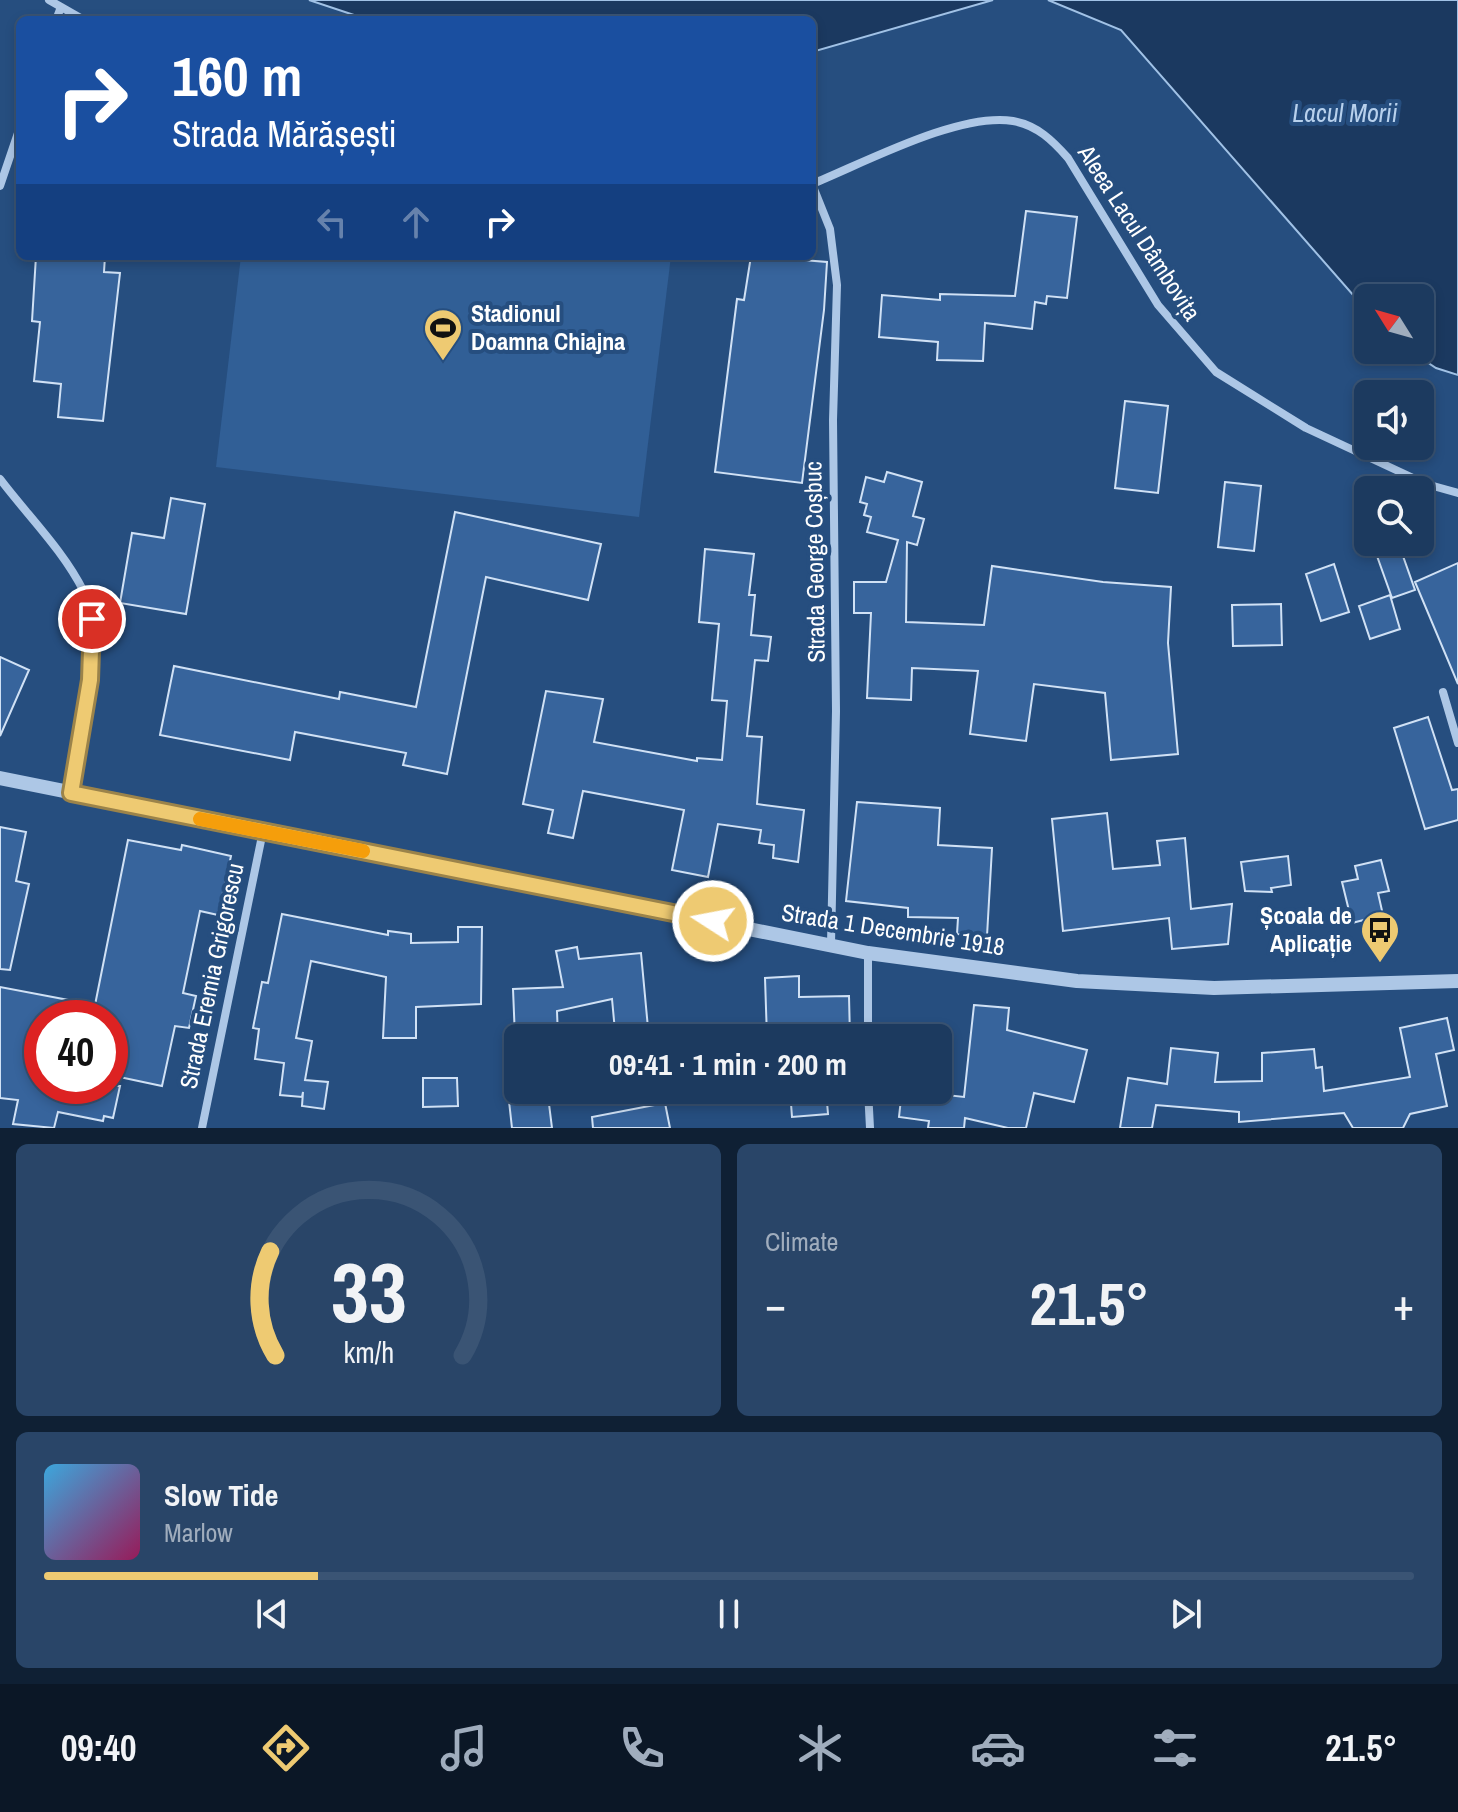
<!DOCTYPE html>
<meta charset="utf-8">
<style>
:root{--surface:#1c3a5f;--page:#294568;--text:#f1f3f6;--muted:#a0adbd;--line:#3a5474;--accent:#eeca72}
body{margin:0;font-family:"Archivo Narrow",sans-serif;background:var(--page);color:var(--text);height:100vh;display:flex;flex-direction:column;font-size:30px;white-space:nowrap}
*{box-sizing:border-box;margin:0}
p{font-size:26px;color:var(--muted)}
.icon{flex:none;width:44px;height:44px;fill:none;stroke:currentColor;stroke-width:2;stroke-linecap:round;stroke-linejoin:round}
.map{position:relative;height:1128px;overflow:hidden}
.side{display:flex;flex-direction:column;gap:16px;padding:16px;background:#0f2034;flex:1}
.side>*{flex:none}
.top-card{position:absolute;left:16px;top:16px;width:800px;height:244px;border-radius:12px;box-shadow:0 4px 12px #0003,0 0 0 2px var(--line);background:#1a4fa0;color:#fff;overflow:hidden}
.needle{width:52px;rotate:307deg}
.buttons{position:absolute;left:1354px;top:284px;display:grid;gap:16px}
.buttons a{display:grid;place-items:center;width:80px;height:80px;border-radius:12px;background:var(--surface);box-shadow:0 4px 12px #0003,0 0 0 2px var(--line);font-size:40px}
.speed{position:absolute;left:24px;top:1000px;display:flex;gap:16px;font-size:40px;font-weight:700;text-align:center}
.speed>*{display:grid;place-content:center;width:104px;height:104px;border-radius:50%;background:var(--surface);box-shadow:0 4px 12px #0003,0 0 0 2px var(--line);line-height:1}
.speed .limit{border:12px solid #d22;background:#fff;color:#111}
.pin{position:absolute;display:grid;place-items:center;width:68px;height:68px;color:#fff;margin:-34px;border:4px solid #fff;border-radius:50%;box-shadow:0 2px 8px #0007}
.me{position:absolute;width:88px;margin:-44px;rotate:281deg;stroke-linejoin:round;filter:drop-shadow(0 0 6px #0008)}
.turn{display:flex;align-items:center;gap:28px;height:168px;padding:0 24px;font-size:36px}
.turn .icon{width:104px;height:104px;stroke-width:2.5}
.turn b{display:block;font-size:56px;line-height:68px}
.lanes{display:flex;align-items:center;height:76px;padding:0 24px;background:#0003;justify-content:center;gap:40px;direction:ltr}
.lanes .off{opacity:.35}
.big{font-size:60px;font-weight:800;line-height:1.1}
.side .card{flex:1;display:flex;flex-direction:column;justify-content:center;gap:12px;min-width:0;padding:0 28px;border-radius:12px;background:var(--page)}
.side .dial{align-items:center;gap:0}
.dial svg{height:208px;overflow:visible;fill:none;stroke:var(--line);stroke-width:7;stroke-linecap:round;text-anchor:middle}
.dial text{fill:var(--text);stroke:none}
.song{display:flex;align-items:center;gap:24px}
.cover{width:96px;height:96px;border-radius:12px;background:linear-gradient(135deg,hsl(200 70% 55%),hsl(330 70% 35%))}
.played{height:8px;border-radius:4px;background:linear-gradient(90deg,var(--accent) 20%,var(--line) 20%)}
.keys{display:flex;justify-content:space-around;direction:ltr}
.heat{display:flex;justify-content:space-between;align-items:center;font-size:44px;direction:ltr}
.side .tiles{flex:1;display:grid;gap:16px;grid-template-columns:1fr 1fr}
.card:last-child{grid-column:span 2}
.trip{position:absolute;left:504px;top:1024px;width:448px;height:80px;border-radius:12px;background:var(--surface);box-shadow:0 4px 12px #0003,0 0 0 2px var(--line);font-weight:800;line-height:80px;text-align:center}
.tab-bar{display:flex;height:128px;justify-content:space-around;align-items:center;background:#0b1726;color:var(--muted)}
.tab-bar .icon{width:56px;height:56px}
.tab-bar .current{color:var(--accent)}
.tab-bar b{font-size:36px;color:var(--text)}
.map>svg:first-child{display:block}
.green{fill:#315f96}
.water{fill:#1b3960;stroke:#a1c2e6;stroke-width:2}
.building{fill:#37649c;stroke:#d0e1f5;stroke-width:2}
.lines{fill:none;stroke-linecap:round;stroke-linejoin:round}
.minor{stroke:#adc7e6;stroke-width:8}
.tertiary{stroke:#adc7e6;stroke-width:14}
.route-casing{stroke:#9b834a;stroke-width:20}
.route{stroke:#eeca72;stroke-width:14}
.slow{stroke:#f59e0b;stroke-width:14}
.labels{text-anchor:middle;stroke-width:8;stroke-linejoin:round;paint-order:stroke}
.street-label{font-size:24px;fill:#fff;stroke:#264e7f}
.poi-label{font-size:24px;font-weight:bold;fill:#fff;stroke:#264e7f;text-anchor:start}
.water-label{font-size:26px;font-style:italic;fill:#b8d1ed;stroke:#264e7f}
</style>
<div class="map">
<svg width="1458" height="1128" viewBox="0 0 1458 1128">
<rect width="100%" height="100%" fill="#264e7f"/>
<path class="green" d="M 241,256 L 671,256 L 639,517 L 216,467 Z"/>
<path class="water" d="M 309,0 L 993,0 L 812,52 L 812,20 L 369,20 Z
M 1048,0 L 1458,0 L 1458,375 L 1436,368 L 1409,350 L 1420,350 L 1420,298 L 1368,298 L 1368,312 L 1121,30 Z"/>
<path class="building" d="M 1026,211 L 1077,217 L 1067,298 L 1047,296 L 1046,304 L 1035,302 L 1032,329 L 985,323 L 983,361 L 937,360 L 938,342 L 879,337 L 882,295 L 940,300 L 940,294 L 1015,296 Z
M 36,256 L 105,256 L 104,272 L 120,273 L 103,421 L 58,417 L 61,384 L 34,381 L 40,322 L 32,321 Z
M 751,256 L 827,262 L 824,310 L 802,483 L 715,472 L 737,299 L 744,300 Z
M 1125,401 L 1168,406 L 1158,493 L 1115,488 Z
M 887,472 L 922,482 L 913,516 L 924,519 L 917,545 L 907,542 L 906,622 L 984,625 L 992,566 L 1103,582 L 1171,587 L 1168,643 L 1178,754 L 1111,760 L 1105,693 L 1034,684 L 1026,741 L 970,734 L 978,671 L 912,668 L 911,700 L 867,698 L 871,613 L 854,613 L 854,582 L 886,582 L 898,540 L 867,532 L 871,517 L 864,515 L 867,504 L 860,502 L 866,477 L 884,482 Z
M 1225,482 L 1261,486 L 1254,551 L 1218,547 Z
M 171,498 L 205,504 L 186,614 L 120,603 L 132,533 L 164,538 Z
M 455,512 L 601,544 L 588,600 L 486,577 L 447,774 L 403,765 L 406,753 L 295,732 L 290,760 L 160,735 L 174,666 L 339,699 L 340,692 L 416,707 Z
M 1372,542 L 1398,542 L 1415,590 L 1392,598 Z
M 705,549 L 754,554 L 749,595 L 755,595 L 751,635 L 771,637 L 768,661 L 755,660 L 747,736 L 762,737 L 757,804 L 804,810 L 798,862 L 773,858 L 774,845 L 759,843 L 761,830 L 718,824 L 708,877 L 672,870 L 684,810 L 583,791 L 573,838 L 548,833 L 553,810 L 523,804 L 546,691 L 603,699 L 594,742 L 697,761 L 697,758 L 722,760 L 727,701 L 712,700 L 719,624 L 699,622 Z
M 1458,563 L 1458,684 L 1415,582 Z
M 1334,564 L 1349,612 L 1321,621 L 1306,574 Z
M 1390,595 L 1400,629 L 1370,639 L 1359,606 Z
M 1281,604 L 1282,645 L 1233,646 L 1232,605 Z
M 0,657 L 29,670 L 0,736 Z
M 1428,717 L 1452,790 L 1458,789 L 1458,820 L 1425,829 L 1394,728 Z
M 857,802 L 940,808 L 938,845 L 992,848 L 987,936 L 957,934 L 958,918 L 908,917 L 908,908 L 846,901 Z
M 1107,813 L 1113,869 L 1160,865 L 1157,841 L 1185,838 L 1191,909 L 1232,904 L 1228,944 L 1172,949 L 1169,918 L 1063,931 L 1052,819 Z
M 0,827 L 26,832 L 16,881 L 29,884 L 10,970 L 0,969 Z
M 128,840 L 181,850 L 182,845 L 231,856 L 218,915 L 200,911 L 183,993 L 196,996 L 189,1028 L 175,1026 L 162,1086 L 110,1075 L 115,1042 L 110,1041 L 110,1018 L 42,1018 L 42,1086 L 120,1086 L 113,1118 L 104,1116 L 103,1121 L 58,1112 L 54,1128 L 13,1124 L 18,1100 L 0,1098 L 0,987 L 95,1005 Z
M 1288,856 L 1291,885 L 1271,888 L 1272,892 L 1245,891 L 1241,862 Z
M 1381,860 L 1389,891 L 1378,893 L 1383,915 L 1352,923 L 1342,882 L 1358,879 L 1355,866 Z
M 282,914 L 388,935 L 388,931 L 411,934 L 411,943 L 458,942 L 458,927 L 482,927 L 481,1004 L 416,1007 L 416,1038 L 383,1038 L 386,977 L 311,961 L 296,1038 L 312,1041 L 305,1080 L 328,1082 L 324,1109 L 302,1106 L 303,1092 L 302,1097 L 280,1095 L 284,1063 L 255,1059 L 259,1029 L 253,1028 L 262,982 L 268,983 Z
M 577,947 L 579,959 L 641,953 L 648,1028 L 615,1031 L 612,999 L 557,1011 L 558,1038 L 515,1038 L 513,989 L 563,987 L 556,951 Z
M 799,976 L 799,997 L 849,996 L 850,1038 L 767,1038 L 765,978 Z
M 974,1005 L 1009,1008 L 1007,1030 L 1087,1050 L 1074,1102 L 1034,1093 L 1026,1128 L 1008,1128 L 965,1118 L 964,1128 L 928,1128 L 929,1121 L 899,1117 L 902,1090 L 964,1097 Z
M 1447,1018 L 1454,1050 L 1436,1054 L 1447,1106 L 1410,1114 L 1403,1128 L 1353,1128 L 1344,1113 L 1239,1122 L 1239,1112 L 1156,1105 L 1152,1128 L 1120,1128 L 1128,1078 L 1167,1084 L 1171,1048 L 1218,1053 L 1215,1082 L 1262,1081 L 1262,1053 L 1314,1049 L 1316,1068 L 1322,1067 L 1324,1091 L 1410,1077 L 1400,1028 Z
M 423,1078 L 457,1078 L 458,1106 L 423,1107 Z
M 790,1090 L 826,1090 L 828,1114 L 792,1117 Z
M 548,1096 L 552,1128 L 512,1128 L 509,1101 Z
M 665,1103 L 670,1128 L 593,1128 L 592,1117 Z"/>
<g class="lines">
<path class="minor" d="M 49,0 L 84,20
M 56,20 L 61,7
M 812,184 C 864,163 959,112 1013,121 C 1037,125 1053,141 1068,158 L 1158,305 L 1216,372 L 1306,428 L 1426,484 L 1458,493
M 812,184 L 830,229 L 837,285 L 833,420 L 836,711 L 831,944
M 0,186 L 20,127
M 0,479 C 28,516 63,550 84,592 C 109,643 80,738 71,793
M 1443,692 L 1458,743
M 868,953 L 868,1038
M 868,1090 L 870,1128
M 202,1128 L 263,831"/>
<path class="tertiary" d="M 0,778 L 868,953 L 1077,981 L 1214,988 L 1458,981"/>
</g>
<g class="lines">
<g class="route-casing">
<path id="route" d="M 92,619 L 90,680 L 71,793 L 713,921"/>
</g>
<use href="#route" class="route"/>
<path class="slow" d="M 200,819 L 363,851"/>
</g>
<defs>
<g id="stadium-pin" transform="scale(2)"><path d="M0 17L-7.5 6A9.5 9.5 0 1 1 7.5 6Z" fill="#eeca72" stroke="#264e7f"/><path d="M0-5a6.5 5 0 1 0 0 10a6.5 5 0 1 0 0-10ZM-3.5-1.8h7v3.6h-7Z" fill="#111"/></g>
<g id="bus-pin" transform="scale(2)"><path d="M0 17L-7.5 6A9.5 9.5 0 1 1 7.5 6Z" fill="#eeca72" stroke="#264e7f"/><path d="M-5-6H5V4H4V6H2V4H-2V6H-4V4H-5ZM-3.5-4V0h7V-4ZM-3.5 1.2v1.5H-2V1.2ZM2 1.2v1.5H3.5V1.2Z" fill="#111"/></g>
</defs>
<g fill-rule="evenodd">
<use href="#stadium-pin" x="443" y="328"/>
<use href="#bus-pin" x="1380" y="930"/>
</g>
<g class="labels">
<g class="street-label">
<text transform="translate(1139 233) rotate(57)" y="8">Aleea Lacul Dâmbovița</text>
<text transform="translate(815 562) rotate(-91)" y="8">Strada George Coșbuc</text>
<text transform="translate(893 930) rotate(9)" y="8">Strada 1 Decembrie 1918</text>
<text transform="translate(212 976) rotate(-78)" y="8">Strada Eremia Grigorescu</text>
</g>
<g class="poi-label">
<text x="471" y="322">Stadionul<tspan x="471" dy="28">Doamna Chiajna</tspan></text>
<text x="1352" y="924" text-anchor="end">Școala de<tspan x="1352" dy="28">Aplicație</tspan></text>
</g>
<g class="water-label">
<text x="1345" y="122">Lacul Morii</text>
</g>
</g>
</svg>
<div class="buttons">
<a><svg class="needle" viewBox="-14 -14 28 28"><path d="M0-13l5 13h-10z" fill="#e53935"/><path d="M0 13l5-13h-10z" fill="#a0adbd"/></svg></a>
<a><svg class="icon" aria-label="sound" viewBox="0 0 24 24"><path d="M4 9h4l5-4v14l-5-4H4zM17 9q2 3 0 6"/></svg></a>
<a><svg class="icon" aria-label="search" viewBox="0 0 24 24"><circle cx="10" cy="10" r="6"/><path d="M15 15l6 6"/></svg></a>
</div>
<div class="speed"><div class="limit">40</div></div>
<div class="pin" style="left:92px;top:619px;background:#d93025"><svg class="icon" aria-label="arrive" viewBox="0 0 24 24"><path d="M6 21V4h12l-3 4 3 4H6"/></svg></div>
<svg class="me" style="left:713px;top:921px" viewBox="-20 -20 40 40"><circle r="17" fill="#eeca72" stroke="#fff" stroke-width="3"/><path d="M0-11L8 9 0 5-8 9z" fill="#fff"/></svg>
<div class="trip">09:41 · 1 min · 200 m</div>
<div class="top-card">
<div class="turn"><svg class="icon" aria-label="right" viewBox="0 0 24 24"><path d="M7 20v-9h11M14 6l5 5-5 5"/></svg><div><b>160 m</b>Strada Mărășești</div></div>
<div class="lanes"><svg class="icon off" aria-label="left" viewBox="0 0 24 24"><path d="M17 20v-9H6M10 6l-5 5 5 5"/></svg><svg class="icon off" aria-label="ahead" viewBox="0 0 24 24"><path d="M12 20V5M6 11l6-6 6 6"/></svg><svg class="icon" aria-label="right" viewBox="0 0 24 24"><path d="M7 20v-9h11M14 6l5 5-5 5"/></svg></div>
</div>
</div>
<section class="side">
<div class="tiles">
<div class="card dial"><svg viewBox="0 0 100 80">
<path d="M14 69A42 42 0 1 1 86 69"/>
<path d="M14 69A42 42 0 0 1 12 29" stroke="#eeca72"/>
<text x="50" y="56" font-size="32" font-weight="700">33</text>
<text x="50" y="72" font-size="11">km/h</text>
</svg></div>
<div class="card"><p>Climate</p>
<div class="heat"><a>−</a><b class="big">21.5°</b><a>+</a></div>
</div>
<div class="card">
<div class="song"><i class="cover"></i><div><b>Slow Tide</b><p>Marlow</p></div></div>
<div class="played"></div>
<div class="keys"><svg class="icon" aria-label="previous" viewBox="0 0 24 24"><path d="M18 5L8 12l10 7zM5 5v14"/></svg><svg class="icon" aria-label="pause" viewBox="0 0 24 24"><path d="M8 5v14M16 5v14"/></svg><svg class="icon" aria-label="next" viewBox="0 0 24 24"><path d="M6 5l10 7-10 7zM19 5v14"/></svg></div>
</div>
</div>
</section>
<nav class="tab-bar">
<b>09:40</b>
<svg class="icon current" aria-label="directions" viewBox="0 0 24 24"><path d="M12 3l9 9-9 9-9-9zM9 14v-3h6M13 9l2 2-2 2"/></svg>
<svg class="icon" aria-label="music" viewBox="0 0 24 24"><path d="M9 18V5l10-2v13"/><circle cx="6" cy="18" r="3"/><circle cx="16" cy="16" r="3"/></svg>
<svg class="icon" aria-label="phone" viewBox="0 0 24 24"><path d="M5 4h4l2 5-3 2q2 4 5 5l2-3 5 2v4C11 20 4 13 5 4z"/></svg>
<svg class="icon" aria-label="climate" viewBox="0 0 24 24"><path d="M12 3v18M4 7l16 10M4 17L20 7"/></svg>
<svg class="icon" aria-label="car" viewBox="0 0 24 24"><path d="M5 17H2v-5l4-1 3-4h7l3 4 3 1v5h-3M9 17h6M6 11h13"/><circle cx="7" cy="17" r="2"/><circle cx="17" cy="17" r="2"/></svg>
<svg class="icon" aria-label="filters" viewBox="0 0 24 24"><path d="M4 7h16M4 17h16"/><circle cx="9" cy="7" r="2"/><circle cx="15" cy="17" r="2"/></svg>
<b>21.5°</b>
</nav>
